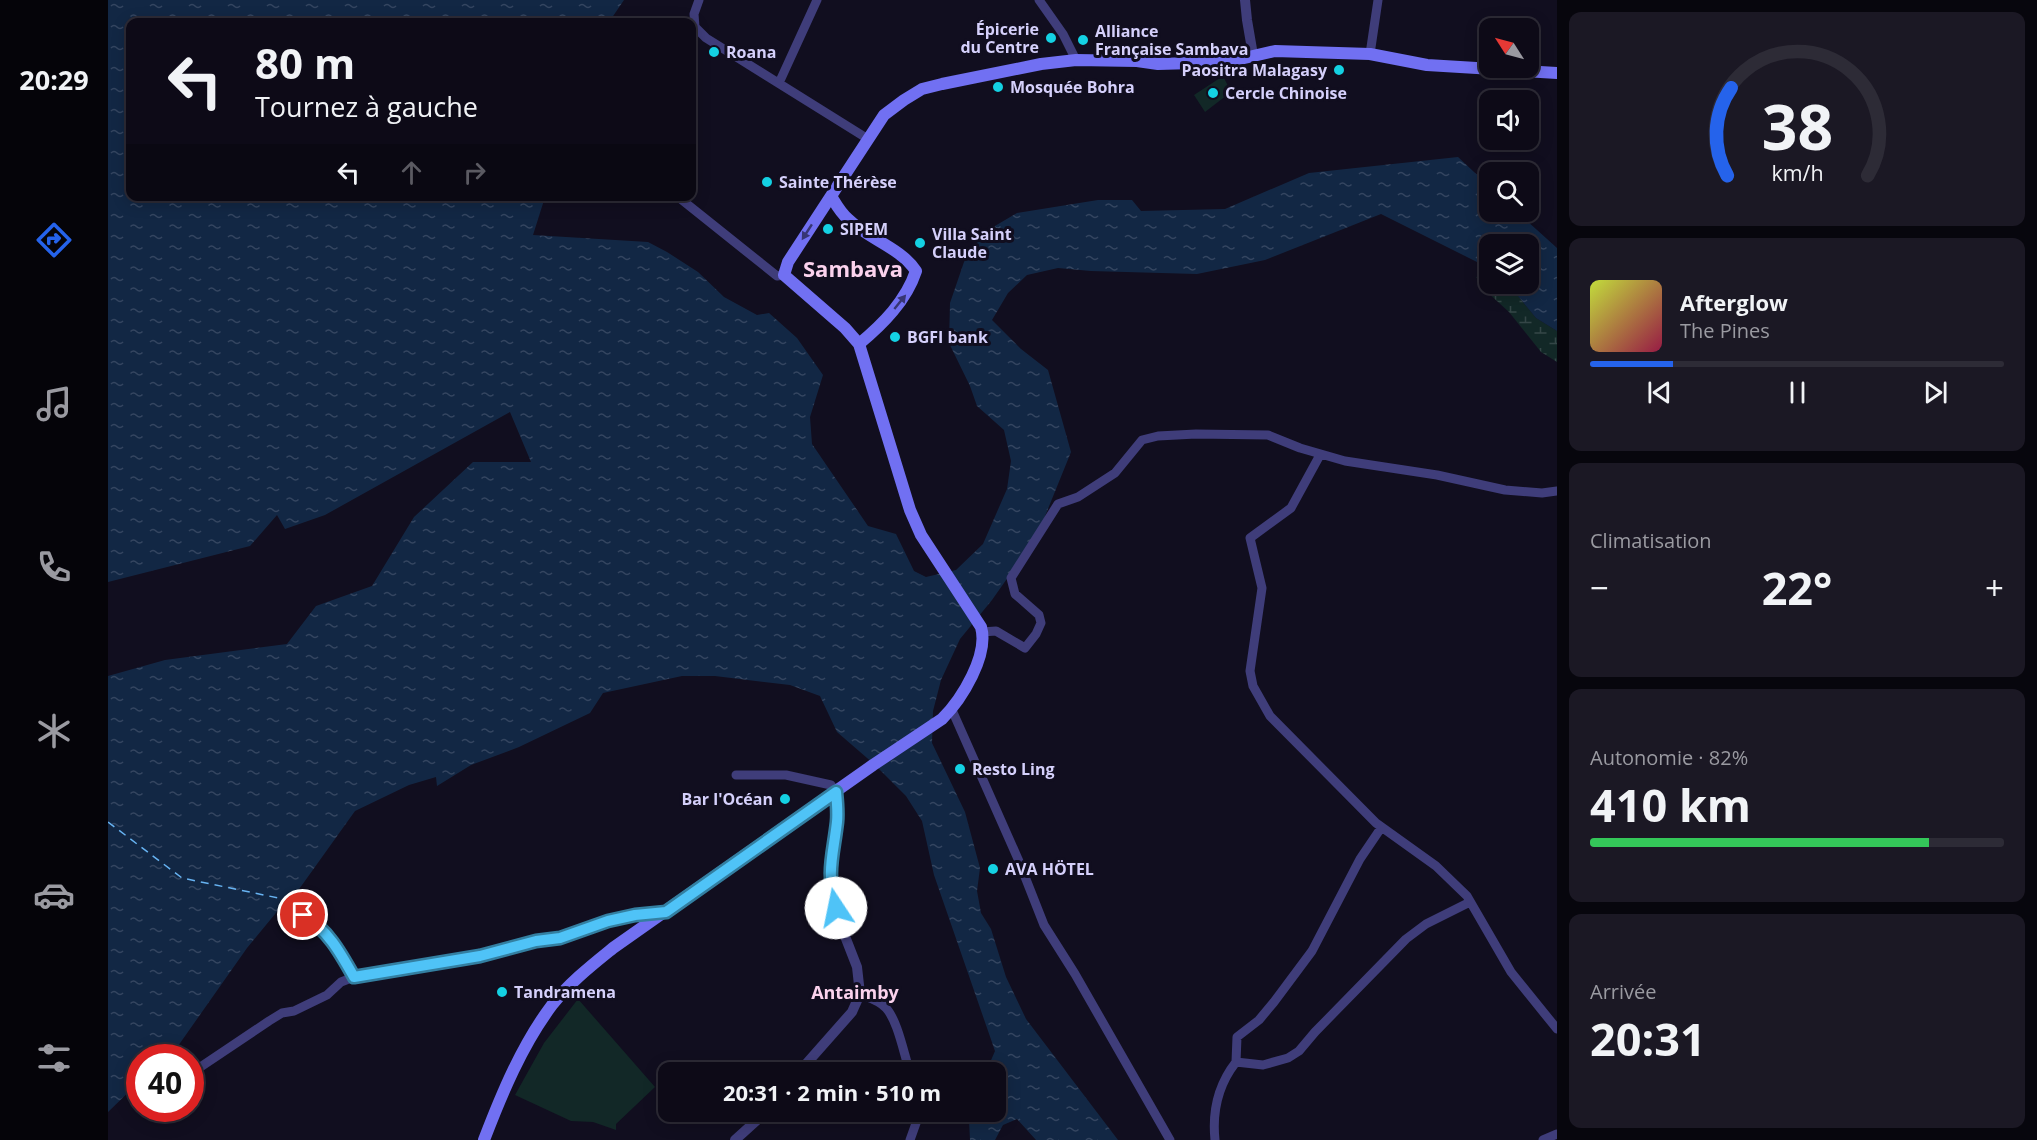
<!DOCTYPE html>
<html lang="fr">
<meta charset="utf-8">
<style>
:root{--surface:#0d0a17;--page:#1b1824;--text:#f1f3f6;--muted:#9a9aa1;--line:#2d2b36;--accent:#2563eb}
body{margin:0;font-family:"Open Sans",sans-serif;background:var(--page);color:var(--text);height:100vh;display:flex;flex-direction:column;font-size:22px;white-space:nowrap}
*{box-sizing:border-box;margin:0}
p{font-size:20px;color:var(--muted)}
.icon{flex:none;width:33px;height:33px;fill:none;stroke:currentColor;stroke-width:2;stroke-linecap:round;stroke-linejoin:round}
.map{position:relative;flex:1;overflow:hidden}
.details{display:flex;flex-direction:column;gap:12px;padding:12px;background:#07060d;width:480px}
.details>*{flex:none}
.guide{position:absolute;left:18px;top:18px;width:570px;height:183px;border-radius:12px;box-shadow:0 3px 15px #0003,0 0 0 2px var(--line);background:#0d0a17;color:var(--text);overflow:hidden}
.needle{width:39px;rotate:306deg}
.fabs{position:absolute;left:1371px;top:18px;display:grid;gap:12px}
.fabs a{display:grid;place-items:center;width:60px;height:60px;border-radius:12px;background:var(--surface);box-shadow:0 3px 15px #0003,0 0 0 2px var(--line);font-size:30px}
.speed{position:absolute;left:18px;top:1044px;display:flex;gap:12px;font-size:30px;font-weight:700;text-align:center}
.speed>*{display:grid;place-content:center;width:78px;height:78px;border-radius:50%;background:var(--surface);box-shadow:0 3px 15px #0003,0 0 0 2px var(--line);line-height:1}
.speed .limit{border:9px solid #d22;background:#fff;color:#111}
.pin{position:absolute;display:grid;place-items:center;width:51px;height:51px;color:#fff;margin:-26px;border:3px solid #fff;border-radius:50%;box-shadow:0 2px 6px #0007}
.me{position:absolute;width:66px;margin:-33px;rotate:349deg;stroke-linejoin:round;filter:drop-shadow(0 0 4px #0008)}
.turn{display:flex;align-items:center;gap:21px;height:126px;padding:0 30px;font-size:27px}
.turn .icon{width:78px;height:78px;stroke-width:2.5}
.turn b{display:block;font-size:42px;line-height:51px}
.lanes{display:flex;align-items:center;height:57px;padding:0 30px;background:#0003;justify-content:center;gap:30px;direction:ltr}
.lanes .off{opacity:.35}
.big{font-size:45px;font-weight:700;line-height:1.1}
.details .tile{flex:1;display:flex;flex-direction:column;justify-content:center;gap:9px;min-width:0;padding:0 21px;border-radius:12px;background:var(--page)}
.details .dial{align-items:center;gap:0}
.dial svg{height:156px;overflow:visible;fill:none;stroke:var(--line);stroke-width:7;stroke-linecap:round;text-anchor:middle}
.dial text{fill:var(--text);stroke:none}
.song{display:flex;align-items:center;gap:18px}
.cover{width:72px;height:72px;border-radius:9px;background:linear-gradient(135deg,hsl(70 70% 55%),hsl(340 70% 35%))}
.played{height:6px;border-radius:3px;background:linear-gradient(90deg,var(--accent) 20%,var(--line) 20%)}
.keys{display:flex;justify-content:space-around;direction:ltr}
.heat{display:flex;justify-content:space-between;align-items:center;font-size:33px;direction:ltr}
.charge{height:9px;border-radius:4px;background:linear-gradient(90deg,#34c759 82%,var(--line) 0)}
.trip{position:absolute;left:550px;top:1062px;width:348px;height:60px;border-radius:12px;background:var(--surface);box-shadow:0 3px 15px #0003,0 0 0 2px var(--line);font-weight:700;line-height:60px;text-align:center}
main{display:flex;flex:1;min-height:0}
.menu{display:flex;flex-direction:column;width:108px;justify-content:space-around;align-items:center;background:#050409;color:var(--muted)}
.menu .icon{width:42px;height:42px}
.menu .active{color:var(--accent)}
.menu b{font-size:27px;color:var(--text)}
.map>svg:first-child{display:block}
.green{fill:#122827}
.wetland{fill:url(#wetland-marsh)}
.water{fill:url(#water-ripples)}
.lines{fill:none;stroke-linecap:round;stroke-linejoin:round}
.ferry{stroke:#67b3f2;stroke-width:1.5;stroke-dasharray:8 6;stroke-linecap:butt}
.minor{stroke:#3f3d7a;stroke-width:9}
.tertiary{stroke:#3f3d7a;stroke-width:10}
.secondary{stroke:#7170f2;stroke-width:12}
.oneway{fill:#373573}
.route-casing{stroke:#337fa1;stroke-width:15}
.route{stroke:#4fc3f7;stroke-width:10}
.poi-dot{fill:#14d1e3;stroke:#110e1f;stroke-width:2}
.labels{text-anchor:middle;stroke-width:6;stroke-linejoin:round;paint-order:stroke}
.poi-label{font-size:16px;font-weight:bold;fill:#d5d0fb;stroke:#110e1f;text-anchor:start}
.neighbourhood-label{font-size:18px;font-weight:bold;fill:#fbd2ed;stroke:#110e1f}
.district-label{font-size:22px;font-weight:bold;fill:#fbd2ed;stroke:#110e1f}
</style>
<main>
<nav class="menu">
<b>20:29</b>
<svg class="icon active" aria-label="directions" viewBox="0 0 24 24"><path d="M12 3l9 9-9 9-9-9zM9 14v-3h6M13 9l2 2-2 2"/></svg>
<svg class="icon" aria-label="music" viewBox="0 0 24 24"><path d="M9 18V5l10-2v13"/><circle cx="6" cy="18" r="3"/><circle cx="16" cy="16" r="3"/></svg>
<svg class="icon" aria-label="phone" viewBox="0 0 24 24"><path d="M5 4h4l2 5-3 2q2 4 5 5l2-3 5 2v4C11 20 4 13 5 4z"/></svg>
<svg class="icon" aria-label="climate" viewBox="0 0 24 24"><path d="M12 3v18M4 7l16 10M4 17L20 7"/></svg>
<svg class="icon" aria-label="car" viewBox="0 0 24 24"><path d="M5 17H2v-5l4-1 3-4h7l3 4 3 1v5h-3M9 17h6M6 11h13"/><circle cx="7" cy="17" r="2"/><circle cx="17" cy="17" r="2"/></svg>
<svg class="icon" aria-label="filters" viewBox="0 0 24 24"><path d="M4 7h16M4 17h16"/><circle cx="9" cy="7" r="2"/><circle cx="15" cy="17" r="2"/></svg>
</nav>
<div class="map">
<svg width="1449" height="1140" viewBox="0 0 1449 1140">
<defs>
<pattern id="wetland-marsh" width="20" height="14" patternUnits="userSpaceOnUse" patternTransform="scale(1.5)"><rect width="20" height="14" fill="#122827"/><path d="M1 5h8M5 5V1M11 12h8M15 12V8" fill="none" stroke="#344647"/></pattern>
<pattern id="water-ripples" width="26" height="14" patternUnits="userSpaceOnUse" patternTransform="scale(1.5)"><rect width="26" height="14" fill="#122744"/><path d="M2 4q2-2 4 0t4 0M15 11q2-2 4 0t4 0" fill="none" stroke="#344560"/></pattern>
</defs>
<rect width="100%" height="100%" fill="#110e1f"/>
<path class="green" d="M 1115,76 L 1123,92 L 1097,112 L 1086,95 Z
M 470,999 L 547,1087 L 508,1124 L 508,1130 L 485,1122 L 463,1121 L 407,1095 L 436,1043 Z"/>
<path class="wetland" d="M 1381,275 L 1382,284 L 1400,284 L 1428,318 L 1449,331 L 1449,362 L 1433,352 L 1401,312 L 1378,291 L 1368,277 Z"/>
<path class="water" d="M 0,0 L 516,0 L 501,22 L 22,22 L 22,196 L 437,197 L 425,235 L 540,242 L 559,252 L 590,272 L 616,297 L 649,315 L 661,313 L 689,338 L 715,375 L 702,417 L 704,444 L 760,526 L 788,534 L 806,571 L 818,577 L 848,570 L 875,544 L 899,489 L 903,461 L 896,430 L 869,406 L 862,386 L 841,343 L 842,303 L 856,262 L 875,233 L 909,213 L 990,200 L 1024,200 L 1033,211 L 1117,209 L 1201,173 L 1350,157 L 1381,186 L 1382,212 L 1409,212 L 1449,248 L 1449,331 L 1428,318 L 1400,284 L 1420,284 L 1420,244 L 1382,244 L 1381,268 L 1273,214 L 1157,260 L 1089,274 L 983,271 L 950,268 L 919,275 L 900,293 L 884,320 L 913,349 L 940,370 L 963,452 L 929,536 L 884,600 L 852,639 L 833,680 L 825,711 L 824,743 L 857,812 L 872,868 L 869,891 L 873,913 L 883,929 L 898,977 L 918,1019 L 1010,1140 L 928,1140 L 909,1119 L 895,1125 L 887,1140 L 862,1140 L 861,1120 L 863,1112 L 888,1112 L 888,1072 L 878,1072 L 887,1051 L 826,875 L 814,821 L 798,796 L 766,764 L 729,732 L 712,696 L 682,685 L 607,676 L 574,676 L 495,693 L 482,713 L 411,747 L 363,765 L 329,786 L 328,777 L 301,785 L 247,811 L 189,892 L 196,897 L 193,901 L 172,908 L 139,948 L 70,1046 L 57,1057 L 32,1058 L 31,1082 L 0,1112 L 0,676 L 57,660 L 179,644 L 208,606 L 264,586 L 306,517 L 365,462 L 423,462 L 402,412 L 217,515 L 177,529 L 169,515 L 142,546 L 0,582 Z"/>
<g class="lines">
<path class="ferry" d="M 0,822 L 74,878 L 180,900 L 180,902"/>
<path class="minor" d="M 591,0 L 586,14 L 587,27 L 598,38 L 760,139
M 931,0 L 955,34 L 968,60
M 1262,54 L 1270,0
M 671,83 L 709,0
M 569,196 L 669,276 L 676,275
M 1212,455 L 1183,508 L 1142,538 L 1154,588 L 1142,671 L 1145,686 L 1162,716 L 1268,823 L 1328,866 L 1359,896 L 1403,972 L 1449,1029
M 874,632 L 888,631 L 917,648 L 928,634 L 933,623 L 931,615 L 907,594 L 903,578 L 950,504 L 970,497 L 1007,473 L 1034,440 L 1050,436 L 1088,434 L 1160,435 L 1192,448 L 1237,461 L 1329,475 L 1397,490 L 1434,493 L 1449,491
M 844,710 L 910,859 L 936,925 L 967,974 L 1062,1140
M 628,775 L 678,775 L 723,785 L 728,793
M 1273,828 L 1252,859 L 1204,951 L 1166,1002 L 1151,1020 L 1129,1037 L 1128,1062 L 1155,1065 L 1180,1058 L 1191,1051 L 1207,1032 L 1298,939 L 1318,924 L 1362,902
M 181,905 L 210,924 L 225,941 L 246,977 L 372,956 L 428,941 L 452,938 L 500,921 L 527,914 L 554,912
M 752,994 C 761,998 771,1000 778,1008 C 790,1021 796,1055 802,1072
M 82,1074 L 161,1021 L 174,1013 L 186,1011 L 219,995 L 233,982 L 246,977
M 802,1140 L 812,1112
M 1107,1140 C 1104,1111 1110,1085 1128,1062
M 1435,1140 L 1449,1134"/>
<path class="tertiary" d="M 1137,0 L 1139,20 L 1145,55
M 691,1072 L 744,1012 L 752,994 L 749,967 L 733,926 L 723,890 L 722,863 L 729,820 L 728,793
M 627,1140 L 658,1112"/>
<path class="secondary" d="M 723,196 L 776,115 L 796,100 L 814,89 L 834,84 L 933,64 L 968,60 L 1029,61 L 1050,64 L 1119,62 L 1167,51 L 1262,54 L 1319,65 L 1449,73
M 376,1140 C 394,1093 414,1045 444,1005 C 461,983 484,965 505,948 L 765,765 L 834,719 C 854,699 881,655 873,627 L 813,535 L 802,510 L 751,344 L 737,328 L 676,275 L 680,262 L 723,196 C 728,204 732,212 740,219 C 760,239 792,247 808,271 C 798,301 775,324 751,344"/>
</g>
<defs><path id="oneway-solid" d="M-6-.8H1V-3.2L6.5 0L1 3.2V.8H-6Z" transform="scale(1.5)"/></defs>
<g class="oneway">
<use href="#oneway-solid" transform="translate(699 232) rotate(123)"/>
<use href="#oneway-solid" transform="translate(792 302) rotate(-51)"/>
</g>
<g class="lines">
<g class="route-casing">
<path id="route" d="M 195,915 C 220,930 232,952 246,977 L 372,956 L 428,941 L 452,938 L 500,921 L 527,915 L 558,912 L 728,792 C 729,802 730,812 729,822 C 725,857 718,871 728,908"/>
</g>
<use href="#route" class="route"/>
</g>
<g class="poi-dot">
<circle cx="943" cy="38" r="6"/>
<circle cx="975" cy="40" r="6"/>
<circle cx="606" cy="52" r="6"/>
<circle cx="1231" cy="70" r="6"/>
<circle cx="890" cy="87" r="6"/>
<circle cx="1105" cy="93" r="6"/>
<circle cx="659" cy="182" r="6"/>
<circle cx="720" cy="229" r="6"/>
<circle cx="812" cy="243" r="6"/>
<circle cx="787" cy="337" r="6"/>
<circle cx="852" cy="769" r="6"/>
<circle cx="677" cy="799" r="6"/>
<circle cx="885" cy="869" r="6"/>
<circle cx="394" cy="992" r="6"/>
</g>
<g class="labels">
<g class="poi-label">
<text x="931" y="35" text-anchor="end">Épicerie<tspan x="931" dy="18">du Centre</tspan></text>
<text x="987" y="37">Alliance<tspan x="987" dy="18">Française Sambava</tspan></text>
<text x="618" y="58">Roana</text>
<text x="1219" y="76" text-anchor="end">Paositra Malagasy</text>
<text x="902" y="93">Mosquée Bohra</text>
<text x="1117" y="99">Cercle Chinoise</text>
<text x="671" y="188">Sainte Thérèse</text>
<text x="732" y="235">SIPEM</text>
<text x="824" y="240">Villa Saint<tspan x="824" dy="18">Claude</tspan></text>
<text x="799" y="343">BGFI bank</text>
<text x="864" y="775">Resto Ling</text>
<text x="665" y="805" text-anchor="end">Bar l'Océan</text>
<text x="897" y="875">AVA HÖTEL</text>
<text x="406" y="998">Tandramena</text>
</g>
<g class="neighbourhood-label">
<text x="747" y="999">Antaimby</text>
</g>
<g class="district-label">
<text x="745" y="277">Sambava</text>
</g>
</g>
</svg>
<div class="fabs">
<a><svg class="needle" viewBox="-14 -14 28 28"><path d="M0-13l5 13h-10z" fill="#e53935"/><path d="M0 13l5-13h-10z" fill="#9a9aa1"/></svg></a>
<a><svg class="icon" aria-label="sound" viewBox="0 0 24 24"><path d="M4 9h4l5-4v14l-5-4H4zM17 9q2 3 0 6"/></svg></a>
<a><svg class="icon" aria-label="search" viewBox="0 0 24 24"><circle cx="10" cy="10" r="6"/><path d="M15 15l6 6"/></svg></a>
<a><svg class="icon" aria-label="layers" viewBox="0 0 24 24"><path d="M12 4l9 5-9 5-9-5zM3 14l9 5 9-5"/></svg></a>
</div>
<div class="speed"><div class="limit">40</div></div>
<div class="pin" style="left:195px;top:915px;background:#d93025"><svg class="icon" aria-label="arrive" viewBox="0 0 24 24"><path d="M6 21V4h12l-3 4 3 4H6"/></svg></div>
<svg class="me" style="left:728px;top:908px" viewBox="-20 -20 40 40"><circle r="19" fill="#fff"/><path d="M0-13L10 11 0 6-10 11z" fill="#4fc3f7"/></svg>
<div class="trip">20:31 · 2 min · 510 m</div>
<div class="guide">
<div class="turn"><svg class="icon" aria-label="left" viewBox="0 0 24 24"><path d="M17 20v-9H6M10 6l-5 5 5 5"/></svg><div><b>80 m</b>Tournez à gauche</div></div>
<div class="lanes"><svg class="icon" aria-label="left" viewBox="0 0 24 24"><path d="M17 20v-9H6M10 6l-5 5 5 5"/></svg><svg class="icon off" aria-label="ahead" viewBox="0 0 24 24"><path d="M12 20V5M6 11l6-6 6 6"/></svg><svg class="icon off" aria-label="right" viewBox="0 0 24 24"><path d="M7 20v-9h11M14 6l5 5-5 5"/></svg></div>
</div>
</div>
<section class="details">
<div class="tile dial"><svg viewBox="0 0 100 80">
<path d="M14 69A42 42 0 1 1 86 69"/>
<path d="M14 69A42 42 0 0 1 16 24" stroke="#2563eb"/>
<text x="50" y="56" font-size="32" font-weight="700">38</text>
<text x="50" y="72" font-size="11">km/h</text>
</svg></div>
<div class="tile">
<div class="song"><i class="cover"></i><div><b>Afterglow</b><p>The Pines</p></div></div>
<div class="played"></div>
<div class="keys"><svg class="icon" aria-label="previous" viewBox="0 0 24 24"><path d="M18 5L8 12l10 7zM5 5v14"/></svg><svg class="icon" aria-label="pause" viewBox="0 0 24 24"><path d="M8 5v14M16 5v14"/></svg><svg class="icon" aria-label="next" viewBox="0 0 24 24"><path d="M6 5l10 7-10 7zM19 5v14"/></svg></div>
</div>
<div class="tile"><p>Climatisation</p>
<div class="heat"><a>−</a><b class="big">22°</b><a>+</a></div>
</div>
<div class="tile"><p>Autonomie · 82%</p><b class="big">410 km</b><div class="charge"></div></div>
<div class="tile"><p>Arrivée</p><b class="big">20:31</b></div>
</section>
</main>
